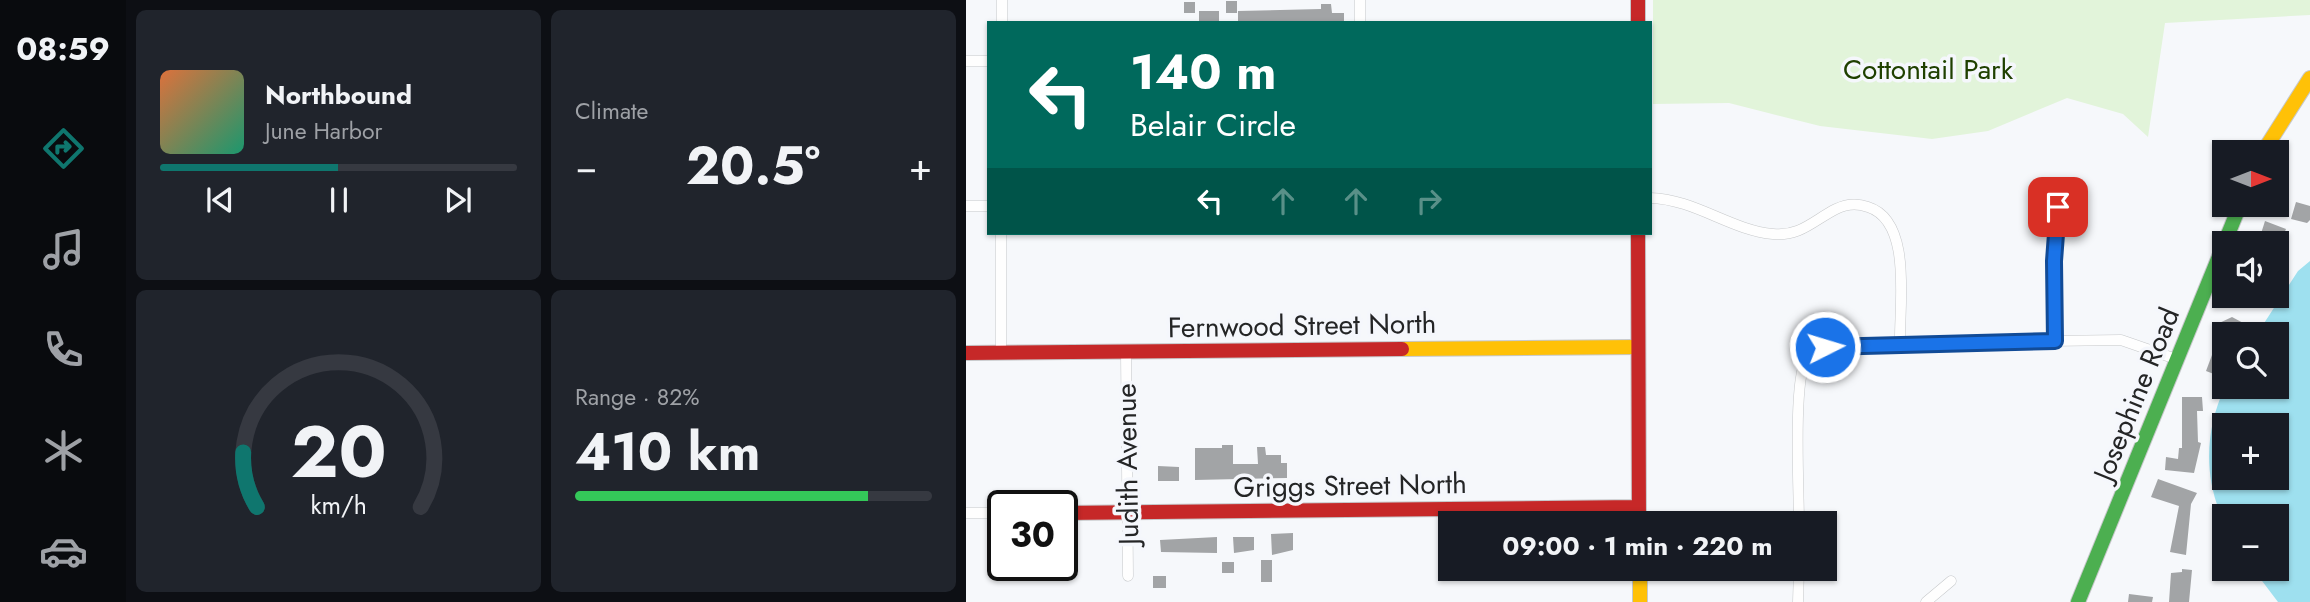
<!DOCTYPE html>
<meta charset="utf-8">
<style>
:root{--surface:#171b24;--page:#20242c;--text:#f1f3f6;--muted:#9ea1a6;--line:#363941;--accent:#0f766e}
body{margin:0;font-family:Jost,sans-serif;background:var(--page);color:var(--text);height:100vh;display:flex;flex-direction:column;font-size:26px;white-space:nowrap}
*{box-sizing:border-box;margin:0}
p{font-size:23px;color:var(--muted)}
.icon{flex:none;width:38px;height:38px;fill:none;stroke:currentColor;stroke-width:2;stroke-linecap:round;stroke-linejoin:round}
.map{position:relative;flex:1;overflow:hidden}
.drawer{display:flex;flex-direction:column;gap:10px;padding:10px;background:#0d0f14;width:840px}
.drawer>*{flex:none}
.hud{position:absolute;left:21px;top:21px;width:665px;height:214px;border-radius:0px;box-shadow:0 2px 5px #0004;background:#00695c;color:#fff;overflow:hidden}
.needle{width:46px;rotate:90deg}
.fabs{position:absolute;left:1246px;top:140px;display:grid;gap:14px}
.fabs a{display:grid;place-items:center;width:77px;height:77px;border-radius:0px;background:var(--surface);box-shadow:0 2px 5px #0004;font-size:35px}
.speed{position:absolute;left:21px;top:490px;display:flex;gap:14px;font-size:35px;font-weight:700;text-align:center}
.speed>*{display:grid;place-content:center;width:91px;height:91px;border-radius:50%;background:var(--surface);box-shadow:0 2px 5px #0004;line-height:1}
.speed .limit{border:4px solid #111;border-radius:10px;background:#fff;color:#111}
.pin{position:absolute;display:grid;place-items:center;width:60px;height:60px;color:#fff;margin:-30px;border-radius:14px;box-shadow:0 4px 10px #0006}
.me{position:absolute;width:77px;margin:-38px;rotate:85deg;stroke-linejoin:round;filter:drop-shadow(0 0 5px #0008)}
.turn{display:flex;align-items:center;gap:24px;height:147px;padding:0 28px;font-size:32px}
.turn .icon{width:91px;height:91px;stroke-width:2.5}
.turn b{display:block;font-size:49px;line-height:60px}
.lanes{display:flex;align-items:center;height:66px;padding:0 28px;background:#0003;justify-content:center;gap:35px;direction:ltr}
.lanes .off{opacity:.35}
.big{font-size:52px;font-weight:700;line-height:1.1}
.drawer .card{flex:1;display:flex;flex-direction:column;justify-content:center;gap:10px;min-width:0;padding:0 24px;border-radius:10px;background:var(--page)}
.drawer .dial{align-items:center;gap:0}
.dial svg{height:182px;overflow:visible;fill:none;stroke:var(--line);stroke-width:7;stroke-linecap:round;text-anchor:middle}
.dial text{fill:var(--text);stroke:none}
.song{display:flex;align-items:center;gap:21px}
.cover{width:84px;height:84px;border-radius:10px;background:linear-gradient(135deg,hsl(20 70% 55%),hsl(160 70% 35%))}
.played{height:7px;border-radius:4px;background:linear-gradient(90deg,var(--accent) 50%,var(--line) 50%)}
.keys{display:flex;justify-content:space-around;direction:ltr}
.heat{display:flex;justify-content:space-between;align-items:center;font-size:38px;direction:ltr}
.charge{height:10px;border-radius:5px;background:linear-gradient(90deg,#34c759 82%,var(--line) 0)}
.drawer .tiles{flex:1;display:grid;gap:10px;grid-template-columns:repeat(2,1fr)}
.trip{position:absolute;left:472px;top:511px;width:399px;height:70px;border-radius:0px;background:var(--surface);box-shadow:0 2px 5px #0004;font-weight:700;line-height:70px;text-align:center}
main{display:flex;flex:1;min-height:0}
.tab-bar{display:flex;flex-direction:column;width:126px;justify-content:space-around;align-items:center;background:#090b0e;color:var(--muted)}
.tab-bar .icon{width:49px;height:49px}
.tab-bar .on{color:var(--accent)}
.tab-bar b{font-size:32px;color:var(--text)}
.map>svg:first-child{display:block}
.green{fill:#e2f4da}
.water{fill:#9ee0ef;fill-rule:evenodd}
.building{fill:#a2a4a6}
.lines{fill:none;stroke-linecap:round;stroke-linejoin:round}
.street-casing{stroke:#c6c8ca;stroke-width:11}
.fast-casing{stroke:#c6c8ca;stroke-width:16}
.slow-casing{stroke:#c6c8ca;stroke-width:16}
.jam-casing{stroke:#c6c8ca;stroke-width:16}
.street{stroke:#fefefe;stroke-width:10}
.fast{stroke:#4caf50;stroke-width:14}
.slow{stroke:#ffc107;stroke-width:14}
.jam{stroke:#c62828;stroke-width:14}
.route-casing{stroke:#114b97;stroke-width:18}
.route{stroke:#1a73e8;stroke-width:12}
.labels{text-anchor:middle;stroke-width:7;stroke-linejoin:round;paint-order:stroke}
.park-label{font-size:28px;fill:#1f4000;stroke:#f5f7fc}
.street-label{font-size:28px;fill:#242526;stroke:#f5f7fc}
</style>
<main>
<nav class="tab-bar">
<b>08:59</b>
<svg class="icon on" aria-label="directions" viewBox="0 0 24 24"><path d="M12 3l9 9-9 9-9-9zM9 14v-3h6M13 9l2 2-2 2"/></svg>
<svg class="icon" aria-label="music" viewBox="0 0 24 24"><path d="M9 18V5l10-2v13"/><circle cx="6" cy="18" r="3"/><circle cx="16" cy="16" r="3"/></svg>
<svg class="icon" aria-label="phone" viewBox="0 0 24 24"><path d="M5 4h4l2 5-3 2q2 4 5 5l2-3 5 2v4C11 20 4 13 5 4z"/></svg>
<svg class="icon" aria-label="climate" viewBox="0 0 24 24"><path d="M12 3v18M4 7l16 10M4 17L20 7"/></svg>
<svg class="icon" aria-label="car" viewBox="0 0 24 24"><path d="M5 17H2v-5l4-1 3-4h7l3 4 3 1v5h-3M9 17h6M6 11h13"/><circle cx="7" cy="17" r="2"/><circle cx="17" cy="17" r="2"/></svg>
</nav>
<section class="drawer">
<div class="tiles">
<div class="card">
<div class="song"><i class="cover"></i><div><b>Northbound</b><p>June Harbor</p></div></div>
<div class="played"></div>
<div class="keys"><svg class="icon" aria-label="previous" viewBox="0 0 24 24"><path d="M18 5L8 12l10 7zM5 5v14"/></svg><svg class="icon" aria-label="pause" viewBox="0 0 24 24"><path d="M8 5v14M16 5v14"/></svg><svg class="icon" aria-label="next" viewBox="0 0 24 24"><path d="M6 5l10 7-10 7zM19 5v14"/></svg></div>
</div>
<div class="card"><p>Climate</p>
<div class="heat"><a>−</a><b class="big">20.5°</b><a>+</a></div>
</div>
<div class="card dial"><svg viewBox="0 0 100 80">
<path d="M14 69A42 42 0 1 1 86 69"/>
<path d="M14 69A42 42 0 0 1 8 45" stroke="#0f766e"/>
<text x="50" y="56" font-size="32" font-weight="700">20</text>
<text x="50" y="72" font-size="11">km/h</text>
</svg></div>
<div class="card"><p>Range · 82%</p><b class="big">410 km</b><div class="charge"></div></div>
</div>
</section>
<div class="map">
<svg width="1344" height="602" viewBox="0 0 1344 602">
<rect width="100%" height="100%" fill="#f6f8fb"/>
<path class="green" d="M 687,0 L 1344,0 L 1344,15 L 1199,23 L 1182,137 L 1157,114 L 1101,98 L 1022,131 L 966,139 L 854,126 L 763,103 L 687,104 Z"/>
<path class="water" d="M 1344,261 L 1344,602 L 1312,602 L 1287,569 L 1311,569 L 1311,516 L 1258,516 L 1258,521 C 1237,479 1239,429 1259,387 L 1311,387 L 1311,334 L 1291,334 L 1332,271 ZM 1258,425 L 1311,425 L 1311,478 L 1258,478 Z"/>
<path class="building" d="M 260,1 L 271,1 L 271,13 L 260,13 Z
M 218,2 L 229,2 L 229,13 L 218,13 Z
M 355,4 L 365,4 L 366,13 L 378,13 L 378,23 L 272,23 L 272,11 L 355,9 Z
M 233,11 L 253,11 L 253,23 L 233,23 Z
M 1330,202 L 1344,206 L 1344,220 L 1341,223 L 1325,219 Z
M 1299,221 L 1320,229 L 1314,243 L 1292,243 Z
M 1266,317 L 1281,325 L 1281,334 L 1258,334 L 1258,370 L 1256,369 L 1253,376 L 1240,371 L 1249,347 L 1249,325 Z
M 1216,397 L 1236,397 L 1237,411 L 1231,411 L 1232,442 L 1235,443 L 1228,473 L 1199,470 L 1200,457 L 1212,459 L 1213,448 L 1216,448 Z
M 256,445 L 267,445 L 267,464 L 292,464 L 291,447 L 299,447 L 300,455 L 315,455 L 315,463 L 321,463 L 321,478 L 229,480 L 229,448 L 256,448 Z
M 192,466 L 213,467 L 213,481 L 192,481 Z
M 1192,479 L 1231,493 L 1225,504 L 1220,555 L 1204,552 L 1213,506 L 1185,497 Z
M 327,533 L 327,550 L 306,555 L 305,534 Z
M 251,537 L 251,553 L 195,552 L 194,540 Z
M 267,537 L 288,537 L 288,550 L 268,553 Z
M 295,560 L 306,560 L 306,582 L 295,582 Z
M 256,562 L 268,562 L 268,573 L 256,573 Z
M 1216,569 L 1226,570 L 1223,602 L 1203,602 L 1205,573 L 1216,572 Z
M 187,576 L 200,576 L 200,588 L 187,588 Z
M 1163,594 L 1187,597 L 1186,602 L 1162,602 Z"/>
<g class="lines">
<g class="street-casing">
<path id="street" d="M 394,0 L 394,23
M 36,23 L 36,0
M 0,61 L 23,61
M 684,198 C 729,199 764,230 807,234 C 834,237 848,220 870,209 C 880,204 891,203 902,207 C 947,221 933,306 934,343
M 0,206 L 23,206
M 1089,341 L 1088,261 L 1092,207
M 160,352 L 162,576
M 35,353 L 35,233
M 0,513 L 37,513
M 833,523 C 833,493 827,381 840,360 C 847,349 861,347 873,344 L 1155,340 L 1210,359
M 832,602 L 833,569
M 960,602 L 985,581"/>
</g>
<g class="fast-casing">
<path id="fast" d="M 1112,602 L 1274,205"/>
</g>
<g class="slow-casing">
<path id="slow" d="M 1297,152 L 1344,78
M 436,349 L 672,347
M 674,569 L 674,602"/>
</g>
<g class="jam-casing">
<path id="jam" d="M 672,0 L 672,23
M 672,233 L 673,523
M 0,353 L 436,349
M 96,513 L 672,507"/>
</g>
<use href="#street" class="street"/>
<use href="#fast" class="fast"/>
<use href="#slow" class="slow"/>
<use href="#jam" class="jam"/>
</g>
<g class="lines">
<g class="route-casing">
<path id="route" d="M 859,347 L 1089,341 L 1088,261 L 1092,207"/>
</g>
<use href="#route" class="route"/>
</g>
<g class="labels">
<g class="park-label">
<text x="962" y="79">Cottontail Park</text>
</g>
<g class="street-label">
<text transform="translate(336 325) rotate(-1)" y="10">Fernwood Street North</text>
<text transform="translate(1170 394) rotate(-68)" y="10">Josephine Road</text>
<text transform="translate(161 464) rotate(-91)" y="10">Judith Avenue</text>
<text transform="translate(384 485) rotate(-1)" y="10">Griggs Street North</text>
</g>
</g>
</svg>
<div class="fabs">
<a><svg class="needle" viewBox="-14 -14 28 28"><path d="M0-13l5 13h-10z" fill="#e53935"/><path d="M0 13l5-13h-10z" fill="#9ea1a6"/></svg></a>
<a><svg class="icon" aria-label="sound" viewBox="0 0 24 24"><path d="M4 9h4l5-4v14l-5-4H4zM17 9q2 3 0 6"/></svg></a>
<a><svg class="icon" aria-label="search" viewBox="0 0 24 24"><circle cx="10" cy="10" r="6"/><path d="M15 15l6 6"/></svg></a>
<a>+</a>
<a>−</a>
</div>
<div class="speed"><div class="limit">30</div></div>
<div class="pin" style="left:1092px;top:207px;background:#d93025"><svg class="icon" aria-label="arrive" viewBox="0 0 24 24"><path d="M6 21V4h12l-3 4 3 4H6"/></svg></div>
<svg class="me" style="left:859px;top:347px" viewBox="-20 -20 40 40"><circle r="17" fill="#1a73e8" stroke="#fff" stroke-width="3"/><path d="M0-11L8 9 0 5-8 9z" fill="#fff"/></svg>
<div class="trip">09:00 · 1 min · 220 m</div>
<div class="hud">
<div class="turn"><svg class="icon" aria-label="left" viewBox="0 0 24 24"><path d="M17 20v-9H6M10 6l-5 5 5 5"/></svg><div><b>140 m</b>Belair Circle</div></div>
<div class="lanes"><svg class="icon" aria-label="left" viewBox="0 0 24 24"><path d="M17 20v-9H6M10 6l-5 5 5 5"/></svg><svg class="icon off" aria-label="ahead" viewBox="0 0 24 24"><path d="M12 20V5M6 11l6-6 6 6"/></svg><svg class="icon off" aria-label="ahead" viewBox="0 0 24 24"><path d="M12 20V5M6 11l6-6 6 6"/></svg><svg class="icon off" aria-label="right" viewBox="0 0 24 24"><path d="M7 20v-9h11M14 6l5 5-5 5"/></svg></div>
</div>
</div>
</main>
